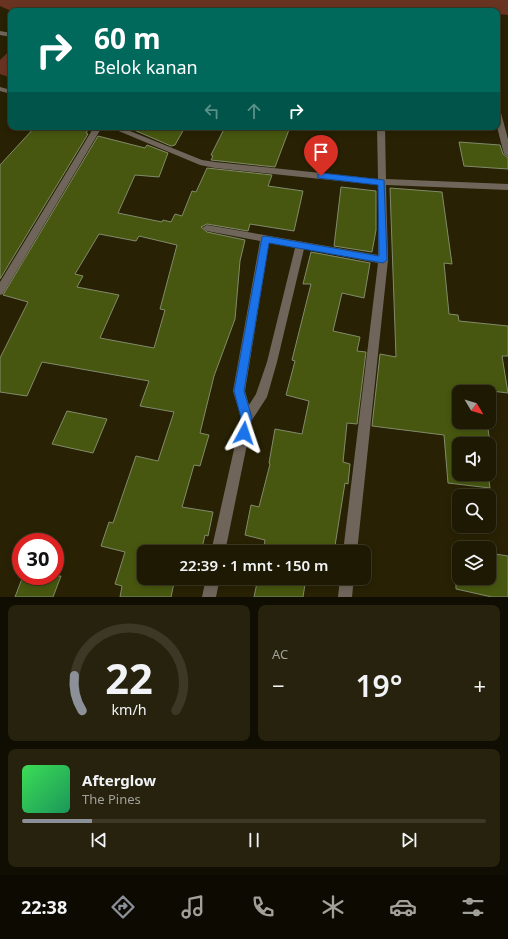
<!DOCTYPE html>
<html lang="id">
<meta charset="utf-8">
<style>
:root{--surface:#1e1903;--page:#26220d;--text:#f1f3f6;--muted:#a1a09a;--line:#3c3825;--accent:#8c9099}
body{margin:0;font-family:"Noto Sans",sans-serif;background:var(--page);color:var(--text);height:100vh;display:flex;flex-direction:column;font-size:15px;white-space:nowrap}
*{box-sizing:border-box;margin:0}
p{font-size:13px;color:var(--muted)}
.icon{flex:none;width:22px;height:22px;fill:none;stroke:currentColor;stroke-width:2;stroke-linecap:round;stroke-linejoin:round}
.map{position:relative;height:597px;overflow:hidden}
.details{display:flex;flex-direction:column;gap:8px;padding:8px;background:#100e02;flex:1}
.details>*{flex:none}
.hud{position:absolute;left:8px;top:8px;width:492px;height:122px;border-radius:8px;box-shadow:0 2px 6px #0003,0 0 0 1px var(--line);background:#00695c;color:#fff;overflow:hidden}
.needle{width:26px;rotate:128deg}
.controls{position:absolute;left:452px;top:385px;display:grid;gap:8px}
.controls a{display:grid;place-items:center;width:44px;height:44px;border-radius:8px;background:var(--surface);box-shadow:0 2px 6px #0003,0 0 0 1px var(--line);font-size:20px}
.speed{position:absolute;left:12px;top:533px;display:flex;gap:8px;font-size:20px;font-weight:700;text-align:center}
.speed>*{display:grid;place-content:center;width:52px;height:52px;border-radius:50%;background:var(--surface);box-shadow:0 2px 6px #0003,0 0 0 1px var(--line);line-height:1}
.speed .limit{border:6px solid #d22;background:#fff;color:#111}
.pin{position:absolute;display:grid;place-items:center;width:34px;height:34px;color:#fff;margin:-41px -17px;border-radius:50% 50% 50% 0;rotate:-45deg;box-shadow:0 0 4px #0007}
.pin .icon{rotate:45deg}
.me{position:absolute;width:44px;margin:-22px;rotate:5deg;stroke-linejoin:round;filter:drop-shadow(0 0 3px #0008)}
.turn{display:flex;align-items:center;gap:14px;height:84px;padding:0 20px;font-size:18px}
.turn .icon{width:52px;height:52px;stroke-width:2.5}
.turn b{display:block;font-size:28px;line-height:34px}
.lanes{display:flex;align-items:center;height:38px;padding:0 20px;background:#0003;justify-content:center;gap:20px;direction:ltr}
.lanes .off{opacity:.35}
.big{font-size:30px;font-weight:600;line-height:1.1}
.details .tile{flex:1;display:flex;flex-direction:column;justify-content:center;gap:6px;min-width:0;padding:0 14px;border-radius:8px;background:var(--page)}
.details .dial{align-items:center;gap:0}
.dial svg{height:104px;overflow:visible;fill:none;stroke:var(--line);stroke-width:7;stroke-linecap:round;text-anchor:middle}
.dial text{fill:var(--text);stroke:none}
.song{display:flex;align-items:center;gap:12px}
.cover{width:48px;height:48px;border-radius:6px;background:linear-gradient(135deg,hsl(130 70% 55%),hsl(150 70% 35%))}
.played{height:4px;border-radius:2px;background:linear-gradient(90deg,var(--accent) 15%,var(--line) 15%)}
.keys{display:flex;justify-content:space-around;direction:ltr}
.heat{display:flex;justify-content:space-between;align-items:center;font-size:22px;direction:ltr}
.details .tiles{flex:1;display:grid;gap:8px;grid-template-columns:1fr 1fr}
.tile:last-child{grid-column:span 2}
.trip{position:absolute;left:137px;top:545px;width:234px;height:40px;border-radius:8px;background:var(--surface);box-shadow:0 2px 6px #0003,0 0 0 1px var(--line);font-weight:600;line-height:40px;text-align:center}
.tab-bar{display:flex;height:64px;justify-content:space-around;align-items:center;background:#0c0a01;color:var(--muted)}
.tab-bar .icon{width:28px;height:28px}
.tab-bar .current{color:var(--accent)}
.tab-bar b{font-size:18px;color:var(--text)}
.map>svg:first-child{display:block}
.green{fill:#683421}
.building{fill:#47570f;stroke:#818b6c;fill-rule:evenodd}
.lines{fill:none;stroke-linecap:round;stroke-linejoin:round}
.minor{fill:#6f655a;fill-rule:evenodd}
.route{fill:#1a73e8;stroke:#114b97}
</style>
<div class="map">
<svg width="508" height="597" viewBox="0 0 508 597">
<rect width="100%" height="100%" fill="#282104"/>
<path class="green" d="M 0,0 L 508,0 L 508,15 L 497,14 L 497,11 L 469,9 L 467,11 L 11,11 L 0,6 Z
M 11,49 L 11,78 L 0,74 L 0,60 Z"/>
<path class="building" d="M 35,127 L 90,127 L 86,133 L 88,134 L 0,279 L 0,165 Z
M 127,127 L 185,127 L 175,145 L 171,146 Z
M 225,127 L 290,127 L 275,167 L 211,160 L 213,156 L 211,155 Z
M 98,136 L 145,148 L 147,145 L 168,153 L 159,177 L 135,175 L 118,213 L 162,222 L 163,220 L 171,222 L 175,214 L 182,216 L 192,191 L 196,192 L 207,168 L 272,175 L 268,186 L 303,191 L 294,231 L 250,224 L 248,231 L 207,224 L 201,227 L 207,232 L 245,240 L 240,261 L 235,319 L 214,376 L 200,433 L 209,435 L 200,466 L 194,465 L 182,507 L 213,512 L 208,536 L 205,535 L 201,552 L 144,552 L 144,578 L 175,578 L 171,597 L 120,597 L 122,586 L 115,584 L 125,552 L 101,546 L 109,522 L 113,523 L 136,456 L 158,461 L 174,412 L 140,406 L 149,381 L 42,362 L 27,396 L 0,392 L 0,358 L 28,302 L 3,295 ZM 99,234 L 136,241 L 139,236 L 177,245 L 160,309 L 165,310 L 154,348 L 100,338 L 119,295 L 77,287 L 83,276 L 75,274 Z
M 459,142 L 500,145 L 503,154 L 508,158 L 508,169 L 464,166 Z
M 341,187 L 376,191 L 376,230 L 372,252 L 334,246 Z
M 390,188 L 442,192 L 452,264 L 444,263 L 449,314 L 458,315 L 459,321 L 508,326 L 508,356 L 502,356 L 508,393 L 483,390 L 483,392 L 459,392 L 459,422 L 487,422 L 492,456 L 489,456 L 489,444 L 459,444 L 459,474 L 488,474 L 490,488 L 448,483 L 444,435 L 372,426 L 380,354 L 396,357 Z
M 311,252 L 370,263 L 364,298 L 342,293 L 333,331 L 360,337 L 357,351 L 366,352 L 357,424 L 347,423 L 343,462 L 350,464 L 348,484 L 345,483 L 334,552 L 263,552 L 265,540 L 245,535 L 251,505 L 259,507 L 270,464 L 269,463 L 275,429 L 302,434 L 309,401 L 286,395 L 295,361 L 292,360 L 311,284 L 303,284 Z
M 67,411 L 107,419 L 93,453 L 52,444 Z
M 455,546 L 466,548 L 459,548 L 459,578 L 489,578 L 489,553 L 508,556 L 508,597 L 492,597 L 456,589 Z
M 23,576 L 61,576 L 53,597 L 15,597 Z
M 258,578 L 306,578 L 303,597 L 254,597 Z"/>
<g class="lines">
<path class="minor" d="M 0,31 L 11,33 L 11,37 L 0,35 Z
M 0,87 L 11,90 L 11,94 L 0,91 Z
M 497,111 L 501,113 L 508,139 L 508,157 L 504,154 L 497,127 Z
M 94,127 L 102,127 L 3,294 L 0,295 L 0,282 Z
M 109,127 L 120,127 L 202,160 L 215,162 L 378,179 L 377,127 L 385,127 L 386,179 L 508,184 L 508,190 L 386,185 L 388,260 L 357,552 L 343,552 L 378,263 L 304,249 L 277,362 L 267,397 L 252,420 L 225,552 L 211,552 L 241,418 L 233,391 L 260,241 L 207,231 L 202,228 L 207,225 L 378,255 L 378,185 L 215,168 L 200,165 ZM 269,243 L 295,248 L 267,362 L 256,394 L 249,405 L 245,391 Z
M 206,578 L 220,578 L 216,597 L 202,597 Z
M 340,578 L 354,578 L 352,597 L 338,597 Z"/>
</g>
<path class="route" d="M 321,173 L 384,180 L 387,260 L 383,263 L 269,243 L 244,391 L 252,418 L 247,437 L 244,438 L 240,437 L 238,433 L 241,418 L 234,391 L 262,237 L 265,236 L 379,256 L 378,185 L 318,178 L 318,174 Z"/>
</svg>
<div class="controls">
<a><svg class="needle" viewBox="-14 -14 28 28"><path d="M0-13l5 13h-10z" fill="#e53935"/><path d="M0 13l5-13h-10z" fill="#a1a09a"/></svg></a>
<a><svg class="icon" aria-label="sound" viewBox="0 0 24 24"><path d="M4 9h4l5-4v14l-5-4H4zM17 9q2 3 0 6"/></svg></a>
<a><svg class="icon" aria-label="search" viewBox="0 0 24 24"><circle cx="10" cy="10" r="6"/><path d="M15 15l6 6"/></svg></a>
<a><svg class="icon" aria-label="layers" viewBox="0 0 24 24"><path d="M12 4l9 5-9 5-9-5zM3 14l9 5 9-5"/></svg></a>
</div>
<div class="speed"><div class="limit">30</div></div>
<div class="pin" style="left:321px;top:176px;background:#d93025"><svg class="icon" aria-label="arrive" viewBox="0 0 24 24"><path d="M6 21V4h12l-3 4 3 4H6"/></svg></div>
<svg class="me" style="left:244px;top:433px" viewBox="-20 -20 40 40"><path d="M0-17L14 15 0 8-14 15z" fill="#1a73e8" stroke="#fff" stroke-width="4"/></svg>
<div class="trip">22:39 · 1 mnt · 150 m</div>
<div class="hud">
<div class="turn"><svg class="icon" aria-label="right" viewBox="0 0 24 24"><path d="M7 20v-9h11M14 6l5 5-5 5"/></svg><div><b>60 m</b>Belok kanan</div></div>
<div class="lanes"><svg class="icon off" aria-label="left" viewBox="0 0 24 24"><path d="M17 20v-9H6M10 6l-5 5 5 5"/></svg><svg class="icon off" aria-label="ahead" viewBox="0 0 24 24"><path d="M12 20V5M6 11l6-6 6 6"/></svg><svg class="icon" aria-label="right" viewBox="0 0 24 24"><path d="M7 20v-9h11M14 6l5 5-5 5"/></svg></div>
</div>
</div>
<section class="details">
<div class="tiles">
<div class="tile dial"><svg viewBox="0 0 100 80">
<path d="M14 69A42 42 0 1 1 86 69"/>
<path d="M14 69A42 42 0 0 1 8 42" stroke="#8c9099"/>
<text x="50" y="56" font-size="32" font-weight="700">22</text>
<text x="50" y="72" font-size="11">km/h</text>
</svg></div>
<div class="tile"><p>AC</p>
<div class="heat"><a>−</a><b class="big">19°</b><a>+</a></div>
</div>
<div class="tile">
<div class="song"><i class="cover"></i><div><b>Afterglow</b><p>The Pines</p></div></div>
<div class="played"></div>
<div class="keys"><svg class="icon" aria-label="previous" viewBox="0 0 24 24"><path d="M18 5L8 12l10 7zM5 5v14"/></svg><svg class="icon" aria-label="pause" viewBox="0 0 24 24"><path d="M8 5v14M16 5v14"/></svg><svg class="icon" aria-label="next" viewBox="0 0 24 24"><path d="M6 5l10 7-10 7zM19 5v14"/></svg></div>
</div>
</div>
</section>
<nav class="tab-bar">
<b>22:38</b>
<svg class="icon current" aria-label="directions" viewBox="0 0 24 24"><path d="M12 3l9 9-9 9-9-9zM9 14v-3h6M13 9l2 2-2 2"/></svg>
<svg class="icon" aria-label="music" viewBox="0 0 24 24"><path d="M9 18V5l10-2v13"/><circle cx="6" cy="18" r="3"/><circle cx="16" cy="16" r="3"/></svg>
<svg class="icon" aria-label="phone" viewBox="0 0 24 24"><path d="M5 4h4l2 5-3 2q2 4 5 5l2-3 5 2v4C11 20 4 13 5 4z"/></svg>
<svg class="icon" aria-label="climate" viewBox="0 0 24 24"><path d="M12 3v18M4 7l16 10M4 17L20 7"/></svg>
<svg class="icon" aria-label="car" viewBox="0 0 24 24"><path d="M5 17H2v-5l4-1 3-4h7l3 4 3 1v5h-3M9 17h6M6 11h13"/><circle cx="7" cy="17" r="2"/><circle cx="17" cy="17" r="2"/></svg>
<svg class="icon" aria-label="filters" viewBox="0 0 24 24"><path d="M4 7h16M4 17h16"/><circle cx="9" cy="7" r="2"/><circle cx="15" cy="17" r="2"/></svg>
</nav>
